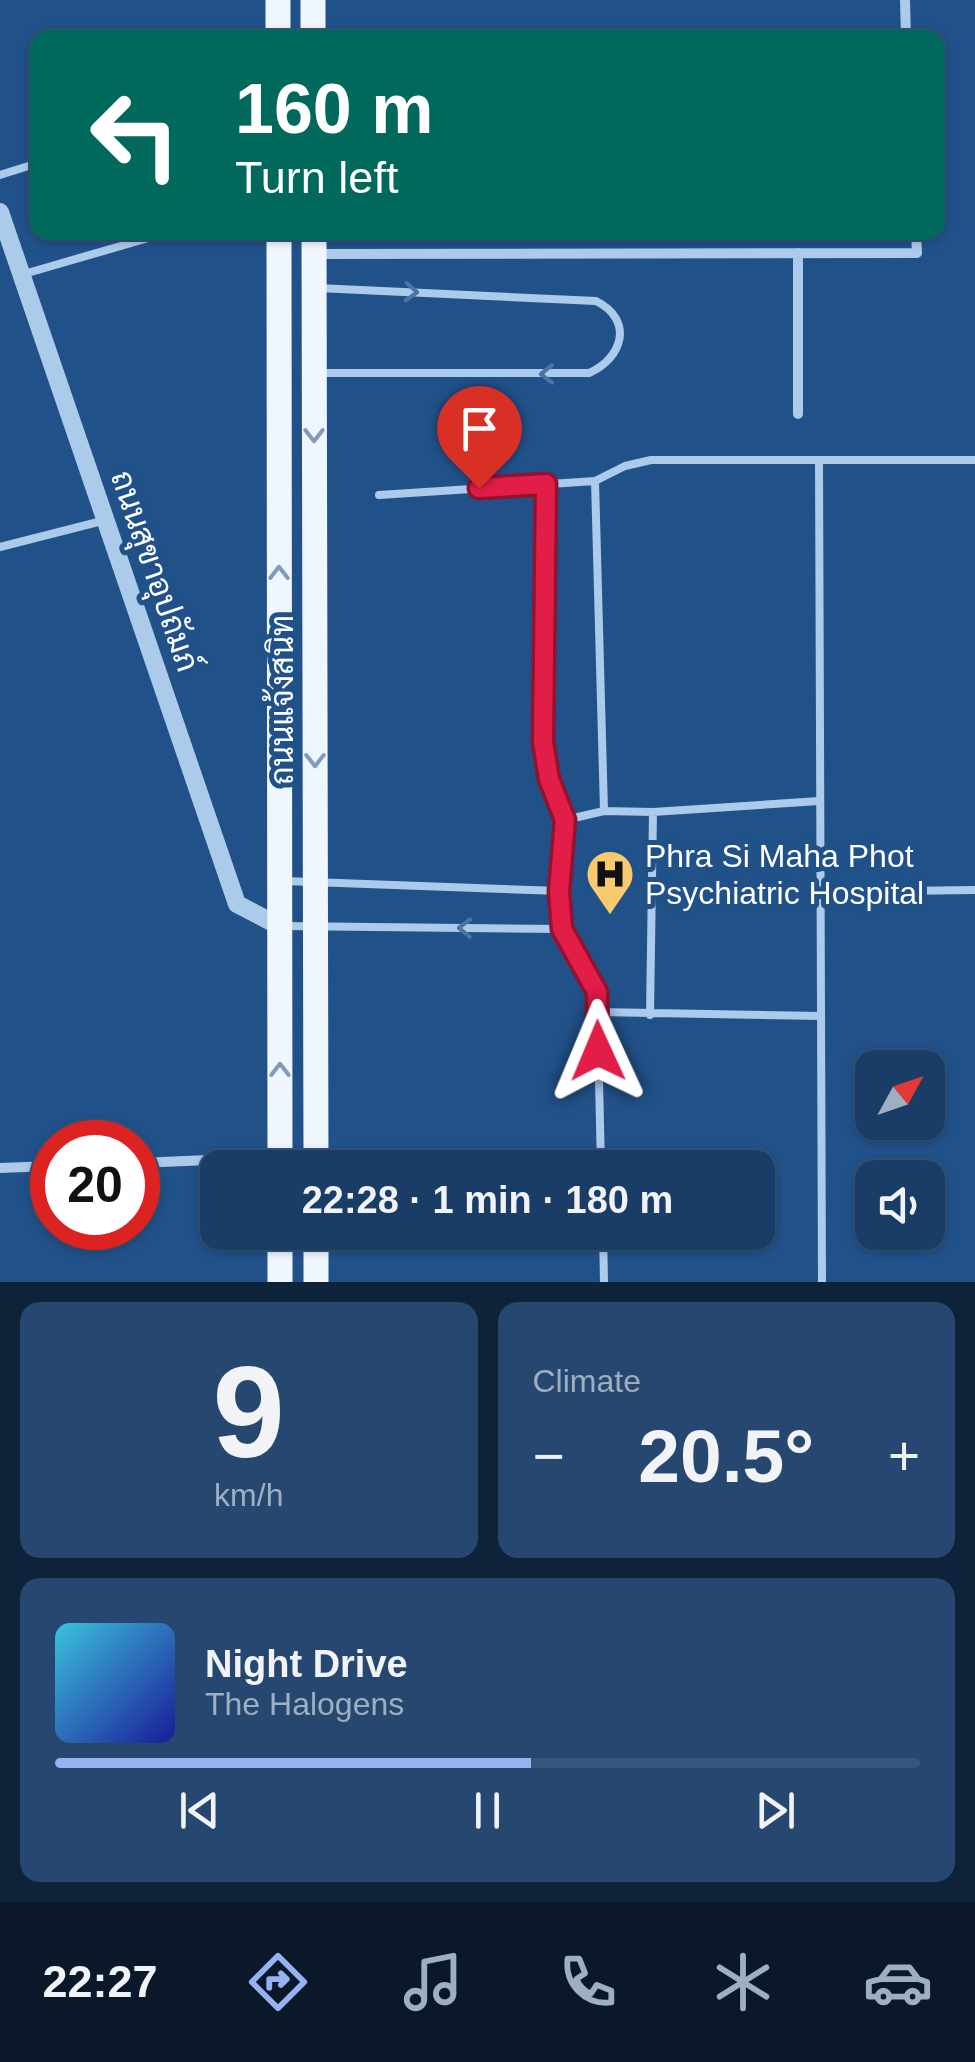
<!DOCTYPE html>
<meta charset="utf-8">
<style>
:root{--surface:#193d67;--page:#264870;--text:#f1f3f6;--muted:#9faec0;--line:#37567b;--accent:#95b2f1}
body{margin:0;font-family:Arial,Sarabun,sans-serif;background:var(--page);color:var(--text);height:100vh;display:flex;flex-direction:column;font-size:38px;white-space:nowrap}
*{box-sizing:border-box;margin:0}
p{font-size:32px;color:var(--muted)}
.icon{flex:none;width:55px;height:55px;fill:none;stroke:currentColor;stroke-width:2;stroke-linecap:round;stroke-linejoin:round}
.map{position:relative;height:1282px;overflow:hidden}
.drawer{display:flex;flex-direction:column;gap:20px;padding:20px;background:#0e2239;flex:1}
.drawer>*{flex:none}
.banner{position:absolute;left:30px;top:30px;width:915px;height:210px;border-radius:20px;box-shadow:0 2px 8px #0004,0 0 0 2px var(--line);background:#00695c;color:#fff;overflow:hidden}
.needle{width:65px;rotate:50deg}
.tools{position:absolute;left:855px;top:1050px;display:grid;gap:20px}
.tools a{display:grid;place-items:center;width:90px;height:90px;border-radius:20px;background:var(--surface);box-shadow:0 2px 8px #0004,0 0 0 2px var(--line);font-size:50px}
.speed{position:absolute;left:30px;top:1120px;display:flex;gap:20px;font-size:50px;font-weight:700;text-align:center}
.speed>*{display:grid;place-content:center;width:130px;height:130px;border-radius:50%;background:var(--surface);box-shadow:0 2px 8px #0004,0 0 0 2px var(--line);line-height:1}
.speed .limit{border:15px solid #d22;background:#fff;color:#111}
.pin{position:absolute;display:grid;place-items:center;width:85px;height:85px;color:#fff;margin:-102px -42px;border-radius:50% 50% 50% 0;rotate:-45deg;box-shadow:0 0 10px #0007}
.pin .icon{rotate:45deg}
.me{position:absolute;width:110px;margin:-55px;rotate:359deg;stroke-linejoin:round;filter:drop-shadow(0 0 8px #0008)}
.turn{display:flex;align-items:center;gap:35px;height:210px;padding:0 40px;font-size:45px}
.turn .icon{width:130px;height:130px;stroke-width:2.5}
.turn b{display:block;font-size:70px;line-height:85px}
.big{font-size:75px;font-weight:600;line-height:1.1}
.drawer .widget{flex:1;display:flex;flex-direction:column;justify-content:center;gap:15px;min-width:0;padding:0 35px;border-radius:20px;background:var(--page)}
.drawer .dial{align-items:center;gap:0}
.dial b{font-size:130px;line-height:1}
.song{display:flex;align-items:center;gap:30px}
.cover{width:120px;height:120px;border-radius:15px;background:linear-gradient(135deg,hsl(190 70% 55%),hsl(240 70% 35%))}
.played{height:10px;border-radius:5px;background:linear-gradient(90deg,var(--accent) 55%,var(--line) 55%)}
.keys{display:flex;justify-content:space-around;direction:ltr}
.heat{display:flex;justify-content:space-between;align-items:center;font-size:55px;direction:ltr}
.drawer .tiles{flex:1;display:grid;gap:20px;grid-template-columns:1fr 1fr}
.widget:last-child{grid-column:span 2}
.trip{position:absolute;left:200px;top:1150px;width:575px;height:100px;border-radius:20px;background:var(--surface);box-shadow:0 2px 8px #0004,0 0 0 2px var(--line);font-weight:600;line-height:100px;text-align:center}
.menu{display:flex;height:160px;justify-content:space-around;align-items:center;background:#0a1829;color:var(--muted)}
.menu .icon{width:70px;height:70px}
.menu .selected{color:var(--accent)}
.menu b{font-size:45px;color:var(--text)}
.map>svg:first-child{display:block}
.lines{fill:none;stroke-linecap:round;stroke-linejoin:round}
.service{stroke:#accaea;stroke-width:8}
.minor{stroke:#accaea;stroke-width:10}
.tertiary{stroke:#accaea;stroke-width:18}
.primary{stroke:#f0f6fe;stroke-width:25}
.oneway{stroke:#4b75a6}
.oneway2{stroke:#7e9bbe}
.route-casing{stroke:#92132f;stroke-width:25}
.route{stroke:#e11d48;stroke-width:18}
.labels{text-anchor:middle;stroke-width:10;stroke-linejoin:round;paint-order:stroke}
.street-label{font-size:32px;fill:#fff;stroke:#215189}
.poi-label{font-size:32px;fill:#fff;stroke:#215189;text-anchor:start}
</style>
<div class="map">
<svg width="975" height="1282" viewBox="0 0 975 1282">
<rect width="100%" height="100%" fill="#215189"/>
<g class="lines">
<path class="service" d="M 0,175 L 38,163
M 24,274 L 169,232
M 318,288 L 596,301 C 634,320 623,358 589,373 L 319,373
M 819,460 L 822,1282
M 595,481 L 604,811
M 546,484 L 543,743 L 549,779 L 565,820
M 379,495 L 595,481 L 625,466 L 651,460 L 975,460
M 0,547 L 106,520
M 284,881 L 559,891
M 819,892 L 975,890
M 282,926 L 562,929
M 597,1012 L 820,1016
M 650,1015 L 653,812
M 601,1168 L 597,992 L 562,929 L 559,891 L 565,820 L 604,811 L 653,812 L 819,801
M 603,1232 L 604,1282"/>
<path class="minor" d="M 905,0 L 906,38
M 315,254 L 917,253 L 916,232
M 798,414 L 798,253
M 138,1163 L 279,1157
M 0,1168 L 52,1166"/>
<path class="tertiary" d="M 0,212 L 237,904 L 279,926"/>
<path class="primary" d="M 278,0 L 278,38
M 313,0 L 313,38
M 279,232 L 280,1168
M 314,232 L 316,1168
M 280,1232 L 280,1282
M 316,1232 L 316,1282"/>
</g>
<defs><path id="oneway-chevron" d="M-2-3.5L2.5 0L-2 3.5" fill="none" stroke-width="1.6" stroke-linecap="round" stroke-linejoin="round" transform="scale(2.5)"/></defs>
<g class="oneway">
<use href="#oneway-chevron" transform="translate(411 292) rotate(3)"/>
<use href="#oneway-chevron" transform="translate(547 374) rotate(179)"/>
<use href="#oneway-chevron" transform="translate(465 928) rotate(-179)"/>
</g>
<g class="oneway2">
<use href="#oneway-chevron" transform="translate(314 435) rotate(90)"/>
<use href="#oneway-chevron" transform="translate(279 573) rotate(-90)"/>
<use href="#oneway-chevron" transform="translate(315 760) rotate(90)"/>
<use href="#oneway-chevron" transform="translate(280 1070) rotate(-90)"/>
</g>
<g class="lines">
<g class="route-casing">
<path id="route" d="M 479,488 L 546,484 L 543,742 L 549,779 L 565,820 L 559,891 L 562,929 L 597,992 L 598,1051"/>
</g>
<use href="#route" class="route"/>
</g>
<defs>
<g id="hospital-pin" transform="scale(2.5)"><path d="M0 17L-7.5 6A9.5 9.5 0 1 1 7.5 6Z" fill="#f7cb6d" stroke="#215189"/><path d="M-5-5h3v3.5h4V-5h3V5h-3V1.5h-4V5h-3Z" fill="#111"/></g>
</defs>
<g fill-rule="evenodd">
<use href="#hospital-pin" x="610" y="874"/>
</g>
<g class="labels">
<g class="street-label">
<text transform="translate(155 571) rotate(71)" y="11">ถนนสุขาอุปถัมภ์</text>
<text transform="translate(282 700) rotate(-90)" y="11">ถนนแจ้งสนิท</text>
</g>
<g class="poi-label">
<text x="645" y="867">Phra Si Maha Phot<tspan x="645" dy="37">Psychiatric Hospital</tspan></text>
</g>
</g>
</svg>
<div class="tools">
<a><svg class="needle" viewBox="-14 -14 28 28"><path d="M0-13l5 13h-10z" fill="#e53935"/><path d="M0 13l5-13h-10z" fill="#9faec0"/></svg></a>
<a><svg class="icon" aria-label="sound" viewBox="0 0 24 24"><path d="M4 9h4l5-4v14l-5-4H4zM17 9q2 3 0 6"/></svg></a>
</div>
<div class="speed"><div class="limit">20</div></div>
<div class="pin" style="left:479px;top:488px;background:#d93025"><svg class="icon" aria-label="arrive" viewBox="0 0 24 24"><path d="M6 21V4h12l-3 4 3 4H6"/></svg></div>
<svg class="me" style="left:598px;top:1051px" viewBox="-20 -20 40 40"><path d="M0-17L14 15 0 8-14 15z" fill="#e11d48" stroke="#fff" stroke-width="4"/></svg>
<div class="trip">22:28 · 1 min · 180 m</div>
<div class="banner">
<div class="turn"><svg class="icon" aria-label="left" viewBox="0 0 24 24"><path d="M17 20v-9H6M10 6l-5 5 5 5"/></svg><div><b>160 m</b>Turn left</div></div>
</div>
</div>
<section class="drawer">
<div class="tiles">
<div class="widget dial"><b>9</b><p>km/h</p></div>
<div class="widget"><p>Climate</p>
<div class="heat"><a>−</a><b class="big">20.5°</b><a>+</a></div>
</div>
<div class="widget">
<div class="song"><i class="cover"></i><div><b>Night Drive</b><p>The Halogens</p></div></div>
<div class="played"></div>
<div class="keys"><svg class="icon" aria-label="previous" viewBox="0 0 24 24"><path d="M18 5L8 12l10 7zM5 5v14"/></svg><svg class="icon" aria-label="pause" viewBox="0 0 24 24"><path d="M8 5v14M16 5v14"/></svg><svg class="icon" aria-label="next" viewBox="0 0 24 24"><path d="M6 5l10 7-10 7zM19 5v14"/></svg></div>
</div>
</div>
</section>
<nav class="menu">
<b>22:27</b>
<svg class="icon selected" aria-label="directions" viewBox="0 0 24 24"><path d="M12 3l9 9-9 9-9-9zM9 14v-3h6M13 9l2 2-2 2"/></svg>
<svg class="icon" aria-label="music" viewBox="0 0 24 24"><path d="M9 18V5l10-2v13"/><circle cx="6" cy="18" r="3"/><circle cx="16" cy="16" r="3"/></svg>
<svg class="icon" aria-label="phone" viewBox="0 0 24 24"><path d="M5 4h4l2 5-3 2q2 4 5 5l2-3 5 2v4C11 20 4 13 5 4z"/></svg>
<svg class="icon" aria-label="climate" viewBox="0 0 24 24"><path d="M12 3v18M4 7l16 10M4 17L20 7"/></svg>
<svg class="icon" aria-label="car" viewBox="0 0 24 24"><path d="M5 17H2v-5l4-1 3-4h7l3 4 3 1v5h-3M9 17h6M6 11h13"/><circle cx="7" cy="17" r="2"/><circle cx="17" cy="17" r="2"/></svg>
</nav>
